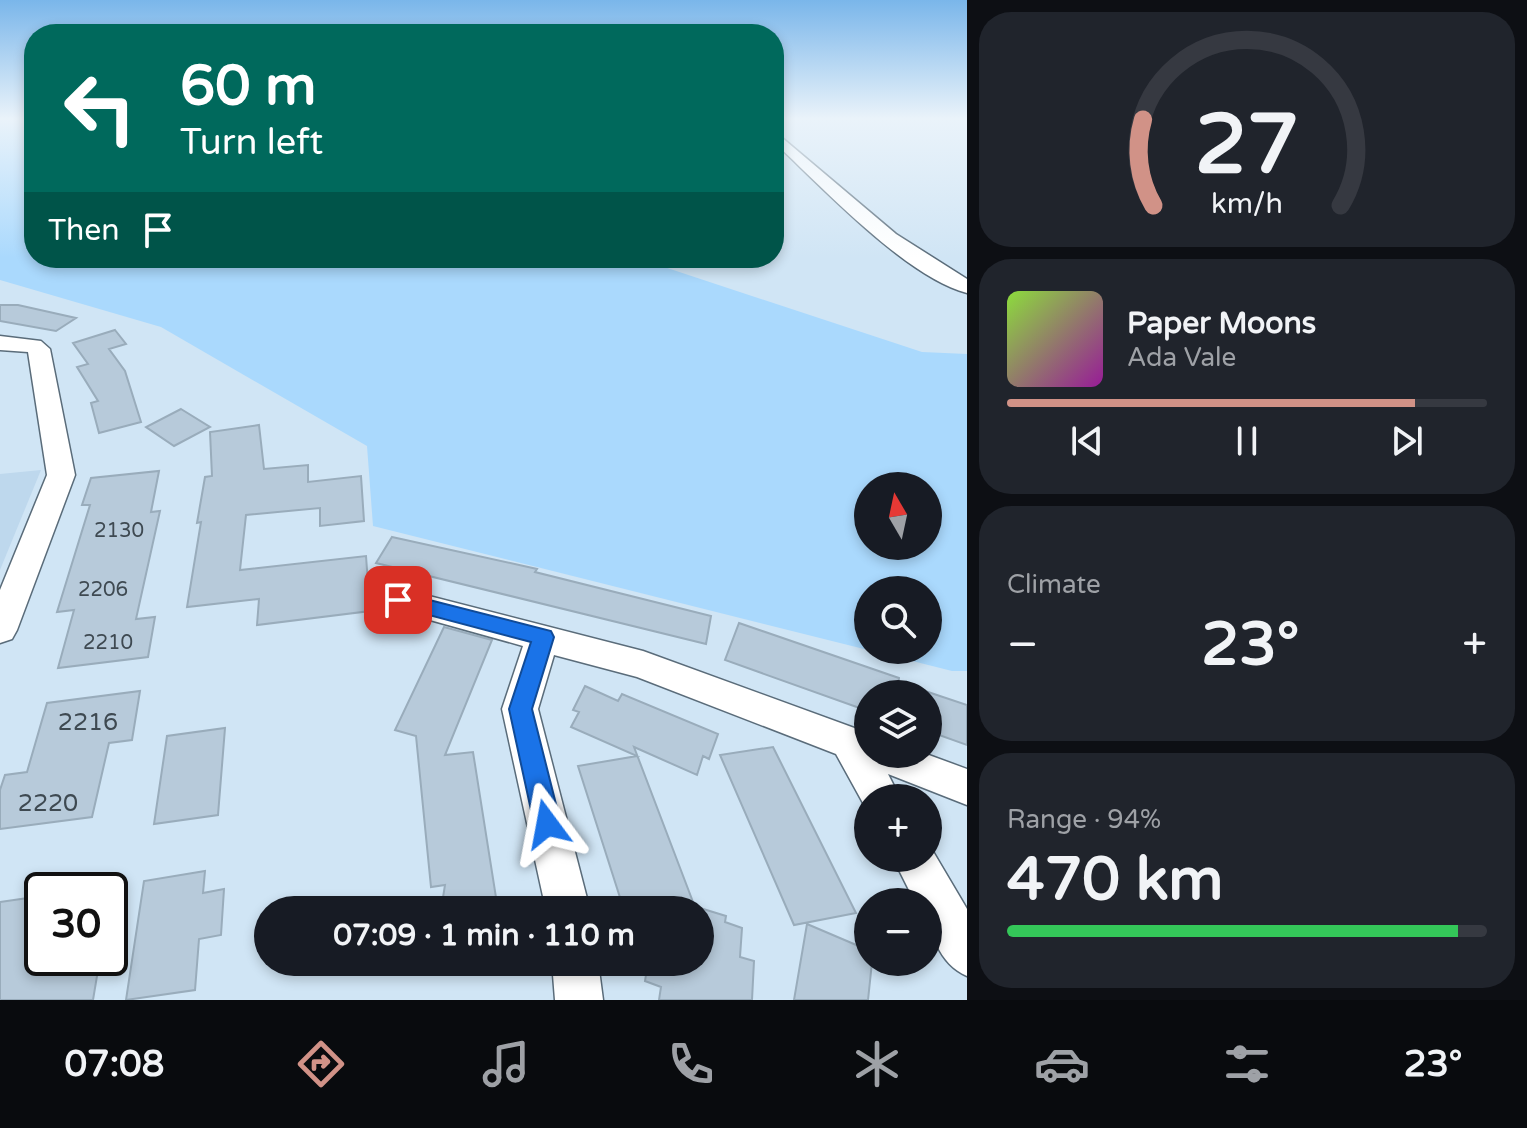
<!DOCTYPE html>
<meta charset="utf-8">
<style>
:root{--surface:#171b24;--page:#20242c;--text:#f1f3f6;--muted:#9ea1a6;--line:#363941;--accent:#d19287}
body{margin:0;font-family:"Varela Round",sans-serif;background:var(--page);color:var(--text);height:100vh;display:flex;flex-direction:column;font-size:30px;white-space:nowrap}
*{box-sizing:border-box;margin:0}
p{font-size:26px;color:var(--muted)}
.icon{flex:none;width:44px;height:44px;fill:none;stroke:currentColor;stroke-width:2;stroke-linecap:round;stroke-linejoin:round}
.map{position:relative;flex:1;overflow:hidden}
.side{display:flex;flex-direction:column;gap:12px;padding:12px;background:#0d0f14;width:560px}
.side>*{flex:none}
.banner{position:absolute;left:24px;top:24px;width:760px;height:244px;border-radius:32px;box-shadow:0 4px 12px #0003;background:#00695c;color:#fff;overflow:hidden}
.needle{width:52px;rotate:351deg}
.tools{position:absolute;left:854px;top:472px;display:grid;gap:16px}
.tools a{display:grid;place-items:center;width:88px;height:88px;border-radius:50%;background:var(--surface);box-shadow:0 4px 12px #0003;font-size:40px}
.speed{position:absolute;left:24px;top:872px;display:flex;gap:16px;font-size:40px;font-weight:700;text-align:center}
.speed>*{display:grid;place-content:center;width:104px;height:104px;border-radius:50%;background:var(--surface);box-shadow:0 4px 12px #0003;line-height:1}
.speed .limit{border:4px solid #111;border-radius:12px;background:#fff;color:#111}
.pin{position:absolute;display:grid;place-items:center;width:68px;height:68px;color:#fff;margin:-34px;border-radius:16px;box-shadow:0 4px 12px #0006}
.me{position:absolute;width:88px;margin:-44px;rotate:347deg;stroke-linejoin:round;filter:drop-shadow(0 0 6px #0008)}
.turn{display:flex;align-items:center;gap:28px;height:168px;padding:0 24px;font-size:36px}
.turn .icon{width:104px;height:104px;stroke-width:2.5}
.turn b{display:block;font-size:56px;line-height:68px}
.then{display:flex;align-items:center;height:76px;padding:0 24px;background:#0003;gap:16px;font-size:30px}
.big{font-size:60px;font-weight:800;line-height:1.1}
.side .card{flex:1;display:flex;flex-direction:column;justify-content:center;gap:12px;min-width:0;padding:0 28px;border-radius:32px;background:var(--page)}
.side .dial{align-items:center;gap:0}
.dial svg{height:208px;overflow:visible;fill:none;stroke:var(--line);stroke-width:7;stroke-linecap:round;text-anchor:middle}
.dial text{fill:var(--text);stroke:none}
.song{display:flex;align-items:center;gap:24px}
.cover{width:96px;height:96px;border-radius:12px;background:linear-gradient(135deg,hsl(90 70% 55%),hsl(300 70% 35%))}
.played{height:8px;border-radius:4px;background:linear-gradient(90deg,var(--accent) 85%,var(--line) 85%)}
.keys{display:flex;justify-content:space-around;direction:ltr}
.heat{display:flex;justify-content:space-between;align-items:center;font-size:44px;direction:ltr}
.charge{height:12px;border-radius:6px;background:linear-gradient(90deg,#34c759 94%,var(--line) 0)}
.trip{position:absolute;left:254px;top:896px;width:460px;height:80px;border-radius:40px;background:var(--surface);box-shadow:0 4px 12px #0003;font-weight:800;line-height:80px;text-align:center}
.dock{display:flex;height:128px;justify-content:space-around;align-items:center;background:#090b0e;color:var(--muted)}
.dock .icon{width:56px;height:56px}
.dock .current{color:var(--accent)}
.dock b{font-size:36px;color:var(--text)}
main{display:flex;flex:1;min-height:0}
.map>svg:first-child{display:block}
.built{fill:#bed8ed}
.green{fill:#aad9fd;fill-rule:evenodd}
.building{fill:#b7cada;stroke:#99acbb;stroke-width:2}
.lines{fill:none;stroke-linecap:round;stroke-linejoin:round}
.minor-casing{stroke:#5a6c7a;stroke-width:3}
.minor{fill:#fff;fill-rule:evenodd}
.route{fill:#1a73e8;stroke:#114b97;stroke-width:2}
.labels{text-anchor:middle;stroke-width:8;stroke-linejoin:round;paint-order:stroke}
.number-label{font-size:20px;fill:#3e4951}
.near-number-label{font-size:24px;fill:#3e4951}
</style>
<main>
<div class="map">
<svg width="967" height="1000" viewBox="0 0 967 1000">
<rect width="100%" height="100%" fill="#d0e5f5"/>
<path class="built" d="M 41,470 L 0,570 L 0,474 Z"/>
<path class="green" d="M 0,118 L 34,118 L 34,258 L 637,258 L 922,352 L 967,354 L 967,671 L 952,671 L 869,650 L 928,650 L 928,590 L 868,590 L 868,650 L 373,526 L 367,446 L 161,327 L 0,280 ZM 868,486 L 928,486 L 928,546 L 868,546 Z"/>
<path class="building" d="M 0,305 L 18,305 L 76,318 L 56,331 L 0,321 Z
M 115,330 L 126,344 L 109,349 L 125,371 L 141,422 L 99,433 L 91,403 L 98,401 L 77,367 L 88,364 L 73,343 Z
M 181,409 L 210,427 L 174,446 L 146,427 Z
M 259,425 L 264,469 L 308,465 L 308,482 L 361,476 L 364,521 L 320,526 L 320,508 L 246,515 L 240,570 L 366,556 L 370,611 L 257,625 L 259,599 L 187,607 L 201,522 L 197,523 L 205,477 L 212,476 L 210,432 Z
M 159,471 L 151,512 L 160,511 L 136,619 L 155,617 L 148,657 L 58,668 L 74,610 L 57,612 L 90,505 L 82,505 L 91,478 Z
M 392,537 L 537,569 L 535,572 L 711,616 L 706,644 L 376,563 Z
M 739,623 L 899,678 L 897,694 L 868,694 L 868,711 L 725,660 Z
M 444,627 L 492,640 L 445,755 L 473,752 L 498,910 L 441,910 L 445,885 L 431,887 L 416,736 L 395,730 Z
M 585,686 L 618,701 L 622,694 L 718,734 L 709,759 L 703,756 L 697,775 L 634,747 L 693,902 L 657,910 L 624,910 L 578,766 L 637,756 L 571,727 L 579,712 L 573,710 Z
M 140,691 L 132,740 L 109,743 L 92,817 L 0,829 L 0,790 L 5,775 L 27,772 L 47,703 Z
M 928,692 L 967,705 L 967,745 L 928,731 Z
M 225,728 L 218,815 L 154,824 L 167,736 Z
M 773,747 L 856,913 L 794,925 L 720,755 Z
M 205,871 L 203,893 L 224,889 L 221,935 L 199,939 L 195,990 L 126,1000 L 144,881 Z
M 42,896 L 42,958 L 100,958 L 93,1000 L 0,1000 L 0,902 Z
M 700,908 L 726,916 L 725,922 L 742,928 L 740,957 L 754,961 L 752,1000 L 659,1000 L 661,987 L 645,981 L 648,962 L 700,962 Z
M 807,924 L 868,950 L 868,962 L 872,962 L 868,1000 L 794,1000 Z"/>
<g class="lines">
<g class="minor-casing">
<path id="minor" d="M 774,131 L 896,234 L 967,279 L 967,293 C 907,278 820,185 774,142 Z
M 0,336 L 41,341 L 50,349 L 75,475 L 17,630 L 12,639 L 0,643 L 0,590 L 47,475 L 28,352 L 0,350 Z
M 398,588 L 643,651 L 868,733 L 868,754 L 926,754 L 967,769 L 967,805 L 888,774 L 900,798 L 868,798 L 868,812 L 836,754 L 637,677 L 554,655 L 538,709 L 590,910 L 546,910 L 502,709 L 523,646 L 387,608 L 382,600 L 387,592 Z
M 928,843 L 967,909 L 967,976 C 939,964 928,931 928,902 L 915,902 L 893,858 L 928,858 Z
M 552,962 L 598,962 L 603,1000 L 555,1000 Z"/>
</g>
<use href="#minor" class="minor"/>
</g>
<linearGradient id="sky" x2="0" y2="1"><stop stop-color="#7ab6ea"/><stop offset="0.46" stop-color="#eaf3fa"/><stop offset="1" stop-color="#eaf3fa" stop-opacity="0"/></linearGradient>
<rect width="967" height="258" fill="url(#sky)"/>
<path class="route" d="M 398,592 L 551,631 L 554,637 L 532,709 L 561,824 L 557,833 L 547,837 L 538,833 L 534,824 L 509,709 L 531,642 L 391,605 L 388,600 L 391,594 Z"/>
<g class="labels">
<g class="number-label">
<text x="119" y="537">2130</text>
<text x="103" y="596">2206</text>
<text x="108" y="649">2210</text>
</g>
<g class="near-number-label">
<text x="88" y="730">2216</text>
<text x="48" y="811">2220</text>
</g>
</g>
</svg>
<div class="tools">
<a><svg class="needle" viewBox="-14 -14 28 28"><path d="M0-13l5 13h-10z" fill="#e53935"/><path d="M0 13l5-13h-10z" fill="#9ea1a6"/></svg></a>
<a><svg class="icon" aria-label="search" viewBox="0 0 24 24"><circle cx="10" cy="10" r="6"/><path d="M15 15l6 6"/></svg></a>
<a><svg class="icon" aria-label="layers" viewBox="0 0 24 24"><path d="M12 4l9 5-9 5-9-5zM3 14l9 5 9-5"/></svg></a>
<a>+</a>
<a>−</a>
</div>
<div class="speed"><div class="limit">30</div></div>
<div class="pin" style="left:398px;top:600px;background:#d93025"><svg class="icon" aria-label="arrive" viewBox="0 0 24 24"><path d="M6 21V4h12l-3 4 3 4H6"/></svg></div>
<svg class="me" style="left:547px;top:824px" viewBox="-20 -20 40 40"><path d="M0-17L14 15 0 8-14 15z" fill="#1a73e8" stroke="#fff" stroke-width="4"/></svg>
<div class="trip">07:09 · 1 min · 110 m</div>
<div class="banner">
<div class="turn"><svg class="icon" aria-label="left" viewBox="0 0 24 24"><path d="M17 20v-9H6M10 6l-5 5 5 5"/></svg><div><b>60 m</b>Turn left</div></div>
<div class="then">Then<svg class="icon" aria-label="arrive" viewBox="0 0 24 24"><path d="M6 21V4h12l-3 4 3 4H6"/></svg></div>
</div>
</div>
<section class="side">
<div class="card dial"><svg viewBox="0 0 100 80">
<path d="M14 69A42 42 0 1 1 86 69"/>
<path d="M14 69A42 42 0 0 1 10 36" stroke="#d19287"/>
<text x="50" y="56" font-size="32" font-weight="700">27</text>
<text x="50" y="72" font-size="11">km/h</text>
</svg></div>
<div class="card">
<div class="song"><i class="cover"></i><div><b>Paper Moons</b><p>Ada Vale</p></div></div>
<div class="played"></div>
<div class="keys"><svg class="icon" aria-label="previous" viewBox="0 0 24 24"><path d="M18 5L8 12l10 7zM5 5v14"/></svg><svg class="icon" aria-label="pause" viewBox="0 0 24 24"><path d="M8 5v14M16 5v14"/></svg><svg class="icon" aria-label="next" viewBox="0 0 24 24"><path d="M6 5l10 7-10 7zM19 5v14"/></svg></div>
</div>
<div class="card"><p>Climate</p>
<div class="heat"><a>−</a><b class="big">23°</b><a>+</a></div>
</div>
<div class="card"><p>Range · 94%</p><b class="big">470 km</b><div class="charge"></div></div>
</section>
</main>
<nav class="dock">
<b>07:08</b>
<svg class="icon current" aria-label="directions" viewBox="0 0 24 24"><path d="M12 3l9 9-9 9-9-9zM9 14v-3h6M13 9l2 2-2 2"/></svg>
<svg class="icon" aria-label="music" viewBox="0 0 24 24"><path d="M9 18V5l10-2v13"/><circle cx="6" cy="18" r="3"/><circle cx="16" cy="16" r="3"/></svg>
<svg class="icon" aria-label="phone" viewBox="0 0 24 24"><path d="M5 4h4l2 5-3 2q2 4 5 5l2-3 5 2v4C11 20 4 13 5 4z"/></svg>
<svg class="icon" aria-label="climate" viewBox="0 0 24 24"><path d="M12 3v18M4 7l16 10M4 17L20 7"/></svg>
<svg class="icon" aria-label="car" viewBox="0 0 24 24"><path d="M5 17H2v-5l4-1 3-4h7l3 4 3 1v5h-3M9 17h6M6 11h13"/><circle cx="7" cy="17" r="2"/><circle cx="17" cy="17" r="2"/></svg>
<svg class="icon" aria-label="filters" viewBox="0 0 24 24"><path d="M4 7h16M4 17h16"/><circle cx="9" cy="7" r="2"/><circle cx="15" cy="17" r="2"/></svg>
<b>23°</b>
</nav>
